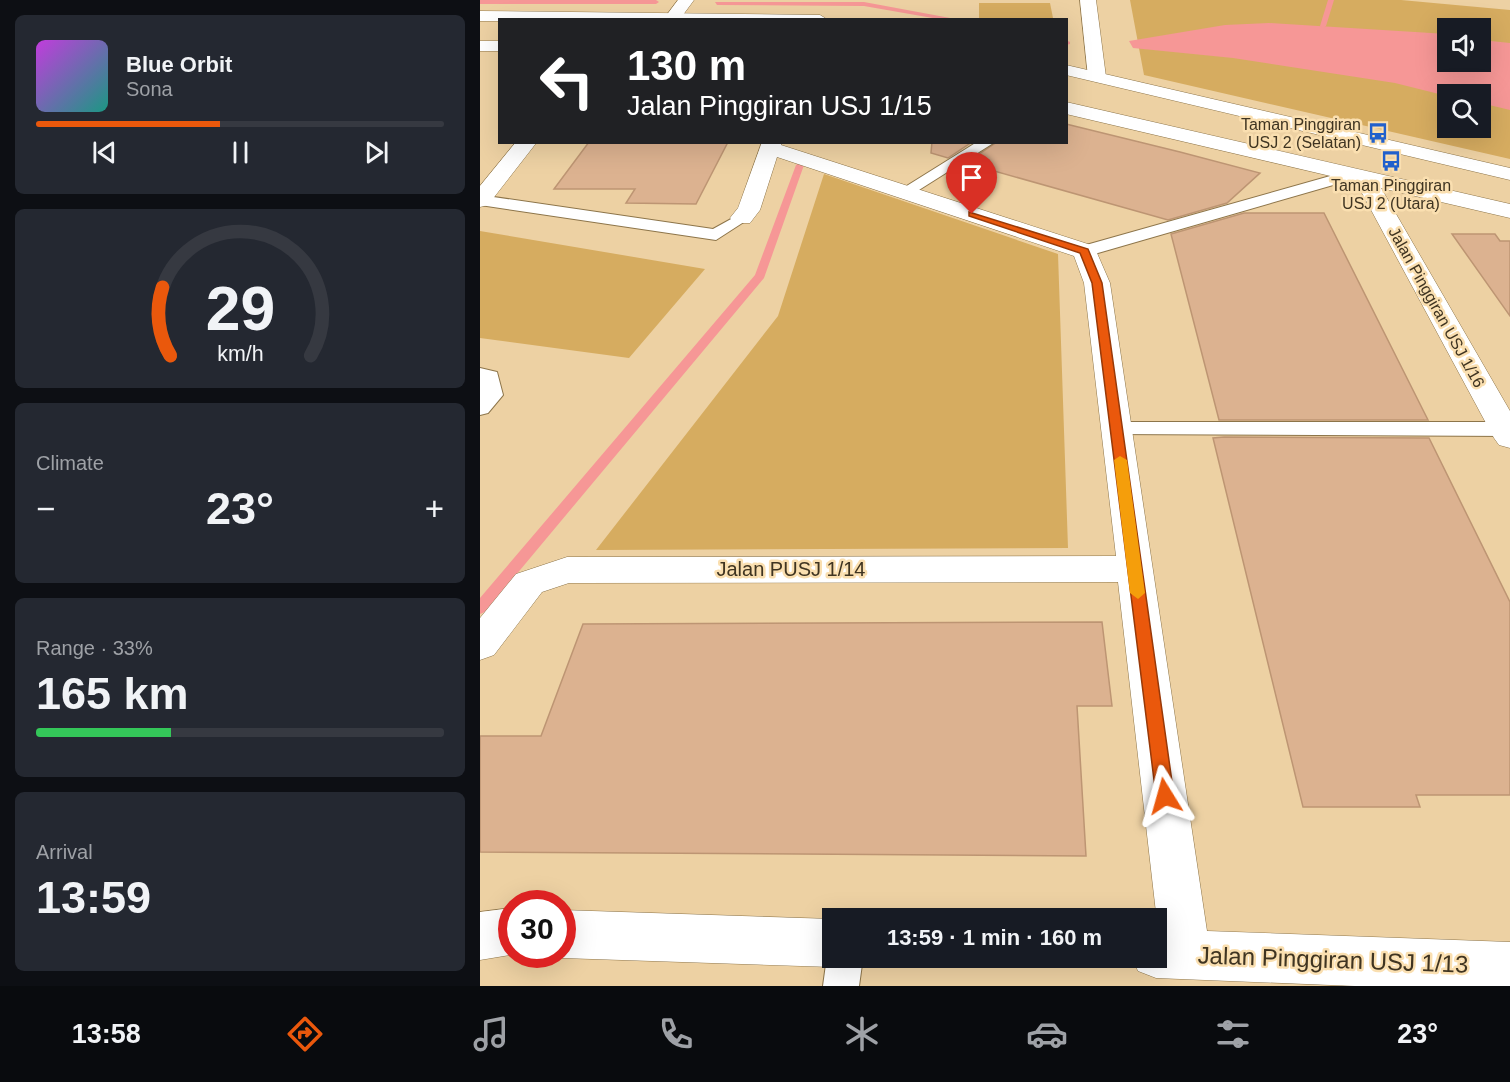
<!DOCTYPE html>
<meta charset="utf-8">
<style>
:root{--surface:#171b24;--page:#242831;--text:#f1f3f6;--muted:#9ea1a6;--line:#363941;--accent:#ea580c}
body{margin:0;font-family:Helvetica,sans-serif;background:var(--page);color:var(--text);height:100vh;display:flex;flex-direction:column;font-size:22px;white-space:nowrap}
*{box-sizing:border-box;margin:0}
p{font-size:20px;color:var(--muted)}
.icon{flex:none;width:33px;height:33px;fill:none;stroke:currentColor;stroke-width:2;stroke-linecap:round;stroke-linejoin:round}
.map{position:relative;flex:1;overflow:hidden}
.sheet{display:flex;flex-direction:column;gap:15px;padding:15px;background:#0d0f14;width:480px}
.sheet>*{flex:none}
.hud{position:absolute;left:18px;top:18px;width:570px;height:126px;border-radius:0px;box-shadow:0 6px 24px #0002;background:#202124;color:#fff;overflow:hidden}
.tools{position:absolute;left:957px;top:18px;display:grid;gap:12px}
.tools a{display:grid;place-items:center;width:54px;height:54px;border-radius:0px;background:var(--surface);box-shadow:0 6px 24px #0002;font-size:30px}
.speed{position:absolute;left:18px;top:890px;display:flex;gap:12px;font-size:30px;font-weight:700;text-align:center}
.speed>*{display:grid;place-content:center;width:78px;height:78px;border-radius:50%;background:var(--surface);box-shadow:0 6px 24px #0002;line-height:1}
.speed .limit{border:9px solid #d22;background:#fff;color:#111}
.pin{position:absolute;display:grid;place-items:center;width:51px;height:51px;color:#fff;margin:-62px -26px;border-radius:50% 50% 50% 0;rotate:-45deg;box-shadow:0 0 6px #0007}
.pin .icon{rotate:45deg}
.me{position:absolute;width:66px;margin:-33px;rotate:352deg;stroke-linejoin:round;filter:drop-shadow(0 0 4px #0008)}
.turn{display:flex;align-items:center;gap:21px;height:126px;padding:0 30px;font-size:27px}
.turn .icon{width:78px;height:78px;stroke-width:2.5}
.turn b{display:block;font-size:42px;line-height:51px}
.big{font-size:45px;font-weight:800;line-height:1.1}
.sheet .card{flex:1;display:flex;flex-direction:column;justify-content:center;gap:9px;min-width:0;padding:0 21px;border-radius:9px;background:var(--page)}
.sheet .dial{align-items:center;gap:0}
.dial svg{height:156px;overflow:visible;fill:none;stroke:var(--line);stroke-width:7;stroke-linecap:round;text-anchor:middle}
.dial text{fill:var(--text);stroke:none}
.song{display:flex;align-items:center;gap:18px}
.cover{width:72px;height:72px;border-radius:9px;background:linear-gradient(135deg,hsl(290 70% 55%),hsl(170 70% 35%))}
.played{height:6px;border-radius:3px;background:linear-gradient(90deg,var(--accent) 45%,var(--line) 45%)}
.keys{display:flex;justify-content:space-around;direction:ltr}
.heat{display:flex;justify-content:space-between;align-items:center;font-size:33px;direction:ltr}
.charge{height:9px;border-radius:4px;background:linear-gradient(90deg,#34c759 33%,var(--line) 0)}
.trip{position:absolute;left:342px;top:908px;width:345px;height:60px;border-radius:0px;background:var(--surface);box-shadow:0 6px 24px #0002;font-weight:800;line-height:60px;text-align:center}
.dock{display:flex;height:96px;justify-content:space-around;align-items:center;background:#090b0e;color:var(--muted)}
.dock .icon{width:42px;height:42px}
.dock .selected{color:var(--accent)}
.dock b{font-size:27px;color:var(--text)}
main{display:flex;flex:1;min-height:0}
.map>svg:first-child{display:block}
.green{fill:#d6ac60;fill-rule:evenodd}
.water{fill:#f69796}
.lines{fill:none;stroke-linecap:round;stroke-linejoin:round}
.stream{fill:#f69796;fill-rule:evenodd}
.building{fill:#dcb290;stroke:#bd9573;stroke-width:1.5}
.service-casing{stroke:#8d754a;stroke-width:2}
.minor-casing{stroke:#8d754a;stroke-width:1}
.tertiary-casing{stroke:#8d754a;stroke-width:1}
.service{fill:#fff;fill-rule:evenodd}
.minor{fill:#fff;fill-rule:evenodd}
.tertiary{fill:#fff;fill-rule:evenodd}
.route{fill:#ea580c;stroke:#983908;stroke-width:1.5}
.slow{fill:#f59e0b}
.labels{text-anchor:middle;stroke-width:5;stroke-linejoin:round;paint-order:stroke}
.far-poi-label{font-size:16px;fill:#3f3421;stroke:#fadfb0;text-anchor:end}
.far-street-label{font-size:16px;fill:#3f3421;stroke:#fadfb0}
.street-label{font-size:20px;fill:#3f3421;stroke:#fadfb0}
.near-street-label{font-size:24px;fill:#3f3421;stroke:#fadfb0}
</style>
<main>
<section class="sheet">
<div class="card">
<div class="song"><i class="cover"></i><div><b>Blue Orbit</b><p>Sona</p></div></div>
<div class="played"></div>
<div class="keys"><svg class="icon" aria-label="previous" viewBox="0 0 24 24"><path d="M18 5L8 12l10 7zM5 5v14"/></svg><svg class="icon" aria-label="pause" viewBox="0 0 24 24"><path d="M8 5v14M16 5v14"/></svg><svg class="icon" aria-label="next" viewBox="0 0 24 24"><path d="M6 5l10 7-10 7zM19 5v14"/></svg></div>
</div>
<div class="card dial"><svg viewBox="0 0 100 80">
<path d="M14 69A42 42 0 1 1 86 69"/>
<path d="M14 69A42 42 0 0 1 10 34" stroke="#ea580c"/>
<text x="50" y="56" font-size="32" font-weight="700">29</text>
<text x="50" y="72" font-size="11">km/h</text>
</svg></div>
<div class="card"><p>Climate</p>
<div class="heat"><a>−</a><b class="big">23°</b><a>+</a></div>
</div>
<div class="card"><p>Range · 33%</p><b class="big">165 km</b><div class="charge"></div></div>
<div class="card"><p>Arrival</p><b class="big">13:59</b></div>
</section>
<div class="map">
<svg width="1030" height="986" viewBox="0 0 1030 986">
<rect width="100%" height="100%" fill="#edd1a3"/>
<path class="green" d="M 650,0 L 921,0 L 1030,10 L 1030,159 L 664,75 ZM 968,28 L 1000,28 L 1000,62 L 968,62 ZM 968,94 L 1000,94 L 1000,128 L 968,128 Z
M 499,3 L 570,3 L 573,18 L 499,18 Z
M 344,174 L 578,254 L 588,548 L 116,550 L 298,316 Z
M 0,231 L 225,269 L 149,358 L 0,338 Z"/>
<path class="water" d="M 789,23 L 967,34 L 968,62 L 1000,62 L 1001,40 L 1030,43 L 1030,110 L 1001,103 L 1000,94 L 967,96 L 915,83 L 753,58 L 653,48 L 649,41 L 745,25 Z"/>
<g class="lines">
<path class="stream" d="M 0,0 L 176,0 L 179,2 L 176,4 L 0,4 Z
M 848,0 L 854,0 L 846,26 L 843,28 L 840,26 Z
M 235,2 L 384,2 L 481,20 L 464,20 L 384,6 L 237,5 Z
M 586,40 L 590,42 L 590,44 L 586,45 Z
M 320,162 L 324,165 L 284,278 L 5,612 L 0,614 L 0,598 L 275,275 L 316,165 Z"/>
</g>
<path class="building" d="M 586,124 L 700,152 L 780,173 L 747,203 L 688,220 L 486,163 L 517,142 L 586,142 Z
M 109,142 L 248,142 L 216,204 L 146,203 L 155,189 L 74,189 Z
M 452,142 L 492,142 L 468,158 L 451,153 Z
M 764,213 L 844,213 L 948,420 L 739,420 L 691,234 Z
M 972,234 L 1015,234 L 1020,241 L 1030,241 L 1030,316 Z
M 744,437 L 949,438 L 1030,602 L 1030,795 L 936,795 L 940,807 L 823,807 L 733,438 Z
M 622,622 L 632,706 L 597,706 L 606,856 L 0,852 L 0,736 L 61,736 L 103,624 Z"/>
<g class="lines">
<g class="service-casing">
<path id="service" d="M 497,142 L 515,142 L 431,195 L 419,195 L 417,192 Z
M 875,169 L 883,174 L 881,177 L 611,255 L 599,255 L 596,251 L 599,247 Z
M 0,195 L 233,229 L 262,213 L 270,218 L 236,240 L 0,205 Z
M 0,368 L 17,372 L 23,395 L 8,413 L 0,415 Z
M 636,422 L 1030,422 L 1030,436 L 628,434 L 625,429 L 628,424 Z
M 352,944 L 352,957 L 383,957 L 379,986 L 343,986 L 347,957 Z"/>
</g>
<g class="minor-casing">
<path id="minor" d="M 198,0 L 214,0 L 200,19 L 188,19 L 186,16 Z
M 600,0 L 616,0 L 626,77 L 617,82 L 608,77 Z
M 0,41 L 20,41 L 20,51 L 0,51 Z
M 586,102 L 1030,204 L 1030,218 L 901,188 L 1030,411 L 1030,448 L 1019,445 L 1014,438 L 876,182 L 586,114 Z
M 36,142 L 57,142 L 8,205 L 0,207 L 0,186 Z
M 282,142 L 302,142 L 301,145 L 614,246 L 630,283 L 727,931 L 1030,942 L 1030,986 L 875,986 L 676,978 L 658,971 L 652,957 L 676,957 L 678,930 L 638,582 L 89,583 L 62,592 L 14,655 L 0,660 L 0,618 L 36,574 L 87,557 L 636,556 L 604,283 L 594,256 L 297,157 L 280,210 L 270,223 L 254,223 L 250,218 L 258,208 Z
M 32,908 L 32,954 L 36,954 L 0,960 L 0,912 Z
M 82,910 L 352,919 L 352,957 L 371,957 L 352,967 L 82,958 L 73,954 L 82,954 Z"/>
</g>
<g class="tertiary-casing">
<path id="tertiary" d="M 0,11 L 340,15 L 348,20 L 0,21 Z
M 586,65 L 1030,168 L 1030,180 L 586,75 Z"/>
</g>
<use href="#service" class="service"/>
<use href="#minor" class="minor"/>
<use href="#tertiary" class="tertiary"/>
</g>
<path class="route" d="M 489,212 L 608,249 L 622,283 L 694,796 L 691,802 L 685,804 L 678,802 L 676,796 L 612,283 L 600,253 L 489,216 Z"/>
<path class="slow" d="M 640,456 L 647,460 L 665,593 L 658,599 L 650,593 L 634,460 Z"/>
<defs>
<g id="bus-bare" transform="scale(1.62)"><path d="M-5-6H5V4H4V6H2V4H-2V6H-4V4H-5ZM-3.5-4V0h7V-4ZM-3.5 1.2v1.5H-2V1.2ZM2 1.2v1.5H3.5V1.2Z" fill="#2160cc" stroke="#fadfb0" stroke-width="2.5" paint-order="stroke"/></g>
</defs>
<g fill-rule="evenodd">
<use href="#bus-bare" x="898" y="133"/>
<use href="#bus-bare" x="911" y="161"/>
</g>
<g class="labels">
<g class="far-poi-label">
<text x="881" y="130">Taman Pinggiran<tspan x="881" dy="18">USJ 2 (Selatan)</tspan></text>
<text x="911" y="191" text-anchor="middle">Taman Pinggiran<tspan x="911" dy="18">USJ 2 (Utara)</tspan></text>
</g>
<g class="far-street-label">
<text transform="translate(957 307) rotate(61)" y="6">Jalan Pinggiran USJ 1/16</text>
</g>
<g class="street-label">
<text x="311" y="576">Jalan PUSJ 1/14</text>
</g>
<g class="near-street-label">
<text transform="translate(853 960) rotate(2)" y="8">Jalan Pinggiran USJ 1/13</text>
</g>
</g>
</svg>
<div class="tools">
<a><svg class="icon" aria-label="sound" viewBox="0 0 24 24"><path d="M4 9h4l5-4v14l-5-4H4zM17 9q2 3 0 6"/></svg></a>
<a><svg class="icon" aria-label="search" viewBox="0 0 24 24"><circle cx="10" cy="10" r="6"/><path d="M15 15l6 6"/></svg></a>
</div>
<div class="speed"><div class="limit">30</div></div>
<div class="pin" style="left:492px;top:214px;background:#d93025"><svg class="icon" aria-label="arrive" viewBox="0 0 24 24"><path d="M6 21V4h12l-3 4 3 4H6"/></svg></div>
<svg class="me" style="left:685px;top:796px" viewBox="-20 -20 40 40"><path d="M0-17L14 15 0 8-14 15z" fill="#ea580c" stroke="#fff" stroke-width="4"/></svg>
<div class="trip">13:59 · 1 min · 160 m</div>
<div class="hud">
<div class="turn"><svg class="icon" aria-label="left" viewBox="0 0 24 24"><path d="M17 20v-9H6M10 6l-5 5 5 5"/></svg><div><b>130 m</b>Jalan Pinggiran USJ 1/15</div></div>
</div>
</div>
</main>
<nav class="dock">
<b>13:58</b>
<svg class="icon selected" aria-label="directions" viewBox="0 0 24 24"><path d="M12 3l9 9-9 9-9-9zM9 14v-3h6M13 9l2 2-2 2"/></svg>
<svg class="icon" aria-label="music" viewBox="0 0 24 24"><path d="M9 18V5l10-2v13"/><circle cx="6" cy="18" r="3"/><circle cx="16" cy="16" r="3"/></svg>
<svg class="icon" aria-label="phone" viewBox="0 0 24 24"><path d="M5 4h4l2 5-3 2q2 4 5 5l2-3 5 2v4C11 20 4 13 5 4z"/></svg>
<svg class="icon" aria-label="climate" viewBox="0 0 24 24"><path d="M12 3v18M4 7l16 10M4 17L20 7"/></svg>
<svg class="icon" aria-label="car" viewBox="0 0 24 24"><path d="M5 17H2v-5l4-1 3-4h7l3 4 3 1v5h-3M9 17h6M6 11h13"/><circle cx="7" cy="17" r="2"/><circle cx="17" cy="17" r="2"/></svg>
<svg class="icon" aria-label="filters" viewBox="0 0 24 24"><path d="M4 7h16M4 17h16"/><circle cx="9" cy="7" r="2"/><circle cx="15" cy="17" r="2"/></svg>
<b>23°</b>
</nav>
